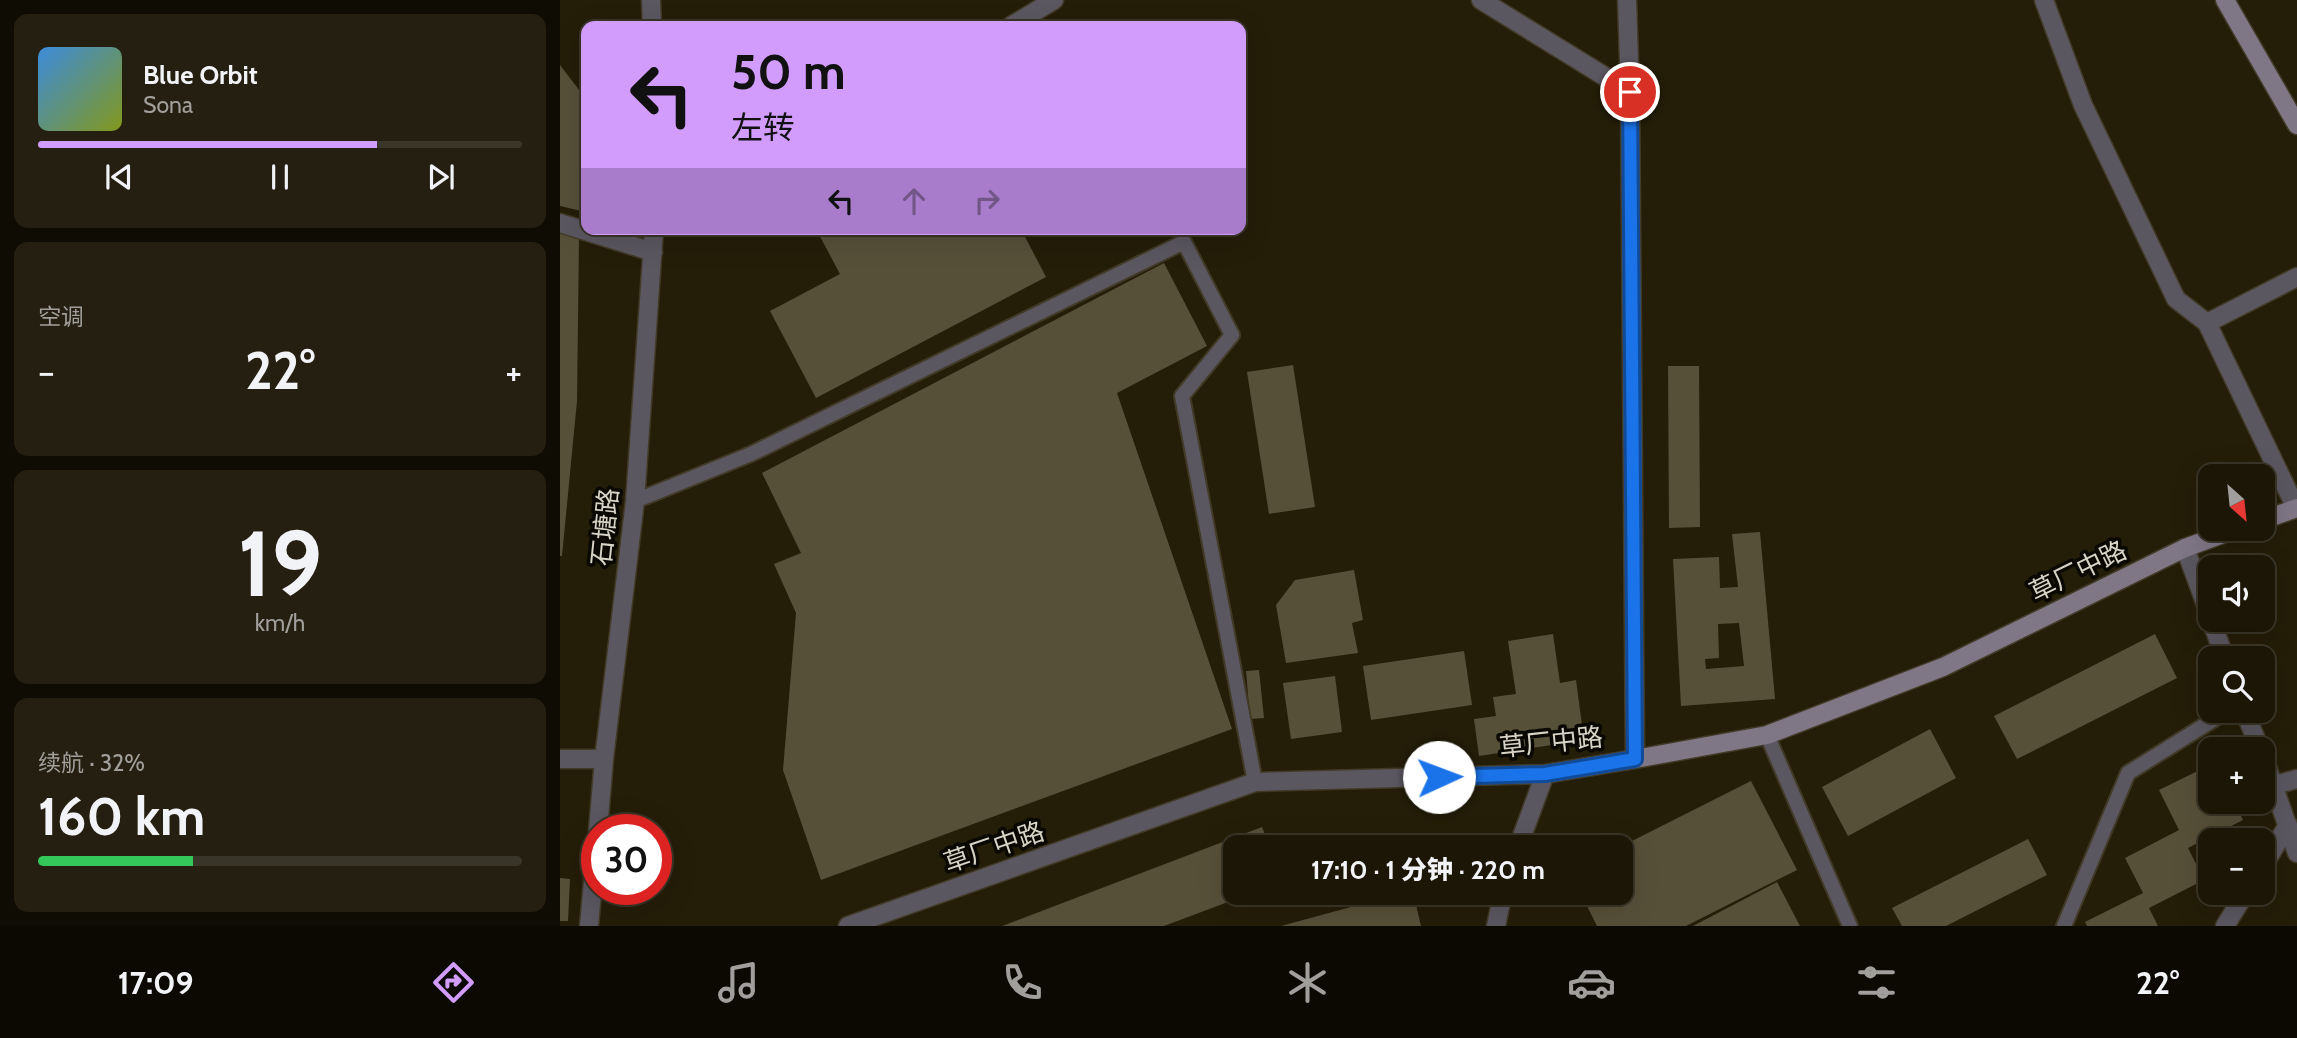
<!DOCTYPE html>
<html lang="zh">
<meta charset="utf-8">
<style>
:root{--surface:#1b1606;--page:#241f10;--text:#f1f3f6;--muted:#a09f9b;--line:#393528;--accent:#d29cfd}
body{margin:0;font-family:Cabin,"Noto Sans SC",sans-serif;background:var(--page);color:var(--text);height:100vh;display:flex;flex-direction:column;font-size:26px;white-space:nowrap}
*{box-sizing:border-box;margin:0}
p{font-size:23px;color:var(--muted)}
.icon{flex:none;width:38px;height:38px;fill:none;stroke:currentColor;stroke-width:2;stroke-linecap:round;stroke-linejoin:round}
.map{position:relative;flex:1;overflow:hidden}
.details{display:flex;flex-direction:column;gap:14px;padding:14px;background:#0f0c03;width:560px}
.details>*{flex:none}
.banner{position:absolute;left:21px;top:21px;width:665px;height:214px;border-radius:14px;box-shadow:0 7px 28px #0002,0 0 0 2px var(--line);background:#d29cfd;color:#111;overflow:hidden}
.needle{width:46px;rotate:153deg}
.buttons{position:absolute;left:1638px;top:464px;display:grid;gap:14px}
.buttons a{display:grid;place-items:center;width:77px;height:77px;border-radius:14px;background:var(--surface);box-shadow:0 7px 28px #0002,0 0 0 2px var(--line);font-size:35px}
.speed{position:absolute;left:21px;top:814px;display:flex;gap:14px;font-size:35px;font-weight:700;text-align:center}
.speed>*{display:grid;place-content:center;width:91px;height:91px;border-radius:50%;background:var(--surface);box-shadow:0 7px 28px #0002,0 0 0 2px var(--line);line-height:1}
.speed .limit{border:10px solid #d22;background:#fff;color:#111}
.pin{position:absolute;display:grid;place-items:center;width:60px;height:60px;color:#fff;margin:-30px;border:4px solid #fff;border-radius:50%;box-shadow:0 2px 7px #0007}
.me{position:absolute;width:77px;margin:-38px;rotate:88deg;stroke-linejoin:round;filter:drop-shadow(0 0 5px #0008)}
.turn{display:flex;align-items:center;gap:24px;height:147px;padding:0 35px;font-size:32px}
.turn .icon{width:91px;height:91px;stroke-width:2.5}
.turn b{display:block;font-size:49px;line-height:60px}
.lanes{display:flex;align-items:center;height:66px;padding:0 35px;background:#0003;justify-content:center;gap:35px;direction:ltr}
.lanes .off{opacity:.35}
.big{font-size:52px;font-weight:800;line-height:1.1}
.details .card{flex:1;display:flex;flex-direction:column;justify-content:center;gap:10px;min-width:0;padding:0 24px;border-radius:14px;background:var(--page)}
.details .dial{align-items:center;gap:0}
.dial b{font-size:91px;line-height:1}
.song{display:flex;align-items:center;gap:21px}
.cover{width:84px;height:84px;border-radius:10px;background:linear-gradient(135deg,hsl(210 70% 55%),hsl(70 70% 35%))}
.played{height:7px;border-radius:4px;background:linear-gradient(90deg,var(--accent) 70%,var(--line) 70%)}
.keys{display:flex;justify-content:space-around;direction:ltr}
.heat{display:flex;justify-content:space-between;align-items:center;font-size:38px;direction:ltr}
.charge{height:10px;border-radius:5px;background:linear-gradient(90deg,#34c759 32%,var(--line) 0)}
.trip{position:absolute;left:663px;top:835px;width:410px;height:70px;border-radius:14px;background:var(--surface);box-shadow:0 7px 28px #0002,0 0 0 2px var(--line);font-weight:800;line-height:70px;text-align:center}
.menu{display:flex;height:112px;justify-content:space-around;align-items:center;background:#0b0902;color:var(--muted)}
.menu .icon{width:49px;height:49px}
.menu .on{color:var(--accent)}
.menu b{font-size:32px;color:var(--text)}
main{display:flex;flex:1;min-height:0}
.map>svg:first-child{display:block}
.building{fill:#575039;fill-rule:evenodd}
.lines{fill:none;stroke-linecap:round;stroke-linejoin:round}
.lane-casing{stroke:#413a26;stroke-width:18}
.street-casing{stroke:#413a26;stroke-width:21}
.secondary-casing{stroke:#413a26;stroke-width:21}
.lane{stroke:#5b5760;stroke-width:14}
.street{stroke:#5b5760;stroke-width:18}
.secondary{stroke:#7f7786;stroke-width:18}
.route-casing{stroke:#114b97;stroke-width:18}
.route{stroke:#1a73e8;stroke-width:12}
.labels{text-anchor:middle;stroke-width:7;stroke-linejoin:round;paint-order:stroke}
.street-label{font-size:26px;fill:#d7d3c6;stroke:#0a0802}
</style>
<main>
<section class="details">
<div class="card">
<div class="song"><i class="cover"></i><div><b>Blue Orbit</b><p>Sona</p></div></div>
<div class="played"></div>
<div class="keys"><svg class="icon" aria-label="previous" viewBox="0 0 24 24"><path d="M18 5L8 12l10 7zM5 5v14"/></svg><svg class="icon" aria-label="pause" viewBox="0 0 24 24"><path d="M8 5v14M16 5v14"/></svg><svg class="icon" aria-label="next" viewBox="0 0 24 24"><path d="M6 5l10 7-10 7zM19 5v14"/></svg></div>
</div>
<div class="card"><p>空调</p>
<div class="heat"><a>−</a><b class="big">22°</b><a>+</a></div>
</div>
<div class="card dial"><b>19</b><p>km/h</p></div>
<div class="card"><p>续航 · 32%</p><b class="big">160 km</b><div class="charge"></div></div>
</section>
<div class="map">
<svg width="1737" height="926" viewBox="0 0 1737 926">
<rect width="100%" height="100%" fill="#241d08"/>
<path class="building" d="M 0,65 L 26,99 L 26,212 L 0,206 Z
M 256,229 L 461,229 L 486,277 L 256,398 L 210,311 L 280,274 Z
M 0,233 L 19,236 L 17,401 L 2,556 L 0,556 Z
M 604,263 L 647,346 L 557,393 L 672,729 L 261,880 L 223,770 L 236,613 L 214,564 L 241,553 L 202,473 Z
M 733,365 L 755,507 L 709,514 L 687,372 Z
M 1108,366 L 1139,366 L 1140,527 L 1109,528 Z
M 1200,532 L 1215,699 L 1121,706 L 1113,559 L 1159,557 L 1160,588 L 1178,587 L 1172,534 ZM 1179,623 L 1184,666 L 1146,669 L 1145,659 L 1159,658 L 1158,624 Z
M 794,570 L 803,620 L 792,623 L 798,653 L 726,663 L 716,605 L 735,580 Z
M 993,634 L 1000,683 L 1016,680 L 1024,740 L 919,756 L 914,719 L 936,716 L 933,697 L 956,694 L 948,641 Z
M 1595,634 L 1617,678 L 1457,759 L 1434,716 Z
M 904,651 L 912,705 L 811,720 L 803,666 Z
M 699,670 L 704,718 L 690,719 L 686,671 Z
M 775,676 L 782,732 L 731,739 L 723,683 Z
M 1370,729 L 1396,778 L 1288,836 L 1262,787 Z
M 1650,765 L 1650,802 L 1674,802 L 1683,820 L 1628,848 L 1644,880 L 1589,908 L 1598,926 L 1527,926 L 1525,922 L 1583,893 L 1565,858 L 1619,830 L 1599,790 Z
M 1191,781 L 1237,870 L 1126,926 L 1037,926 L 1020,892 L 1060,892 L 1060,847 Z
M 702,827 L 710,847 L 676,847 L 676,892 L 692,893 L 604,926 L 442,926 Z
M 1468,839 L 1487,875 L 1386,926 L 1342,926 L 1332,908 Z
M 0,878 L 10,879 L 8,921 L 0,921 Z
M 1217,882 L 1240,926 L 1133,926 Z
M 846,892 L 853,892 L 861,926 L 721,926 Z"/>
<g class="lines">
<g class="lane-casing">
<path id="lane" d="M 75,501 L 191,454 L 624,242 L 672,335 L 622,396 L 695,782
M 1207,735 L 1290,926
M 1504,926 L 1568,773 L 1669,710"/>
</g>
<g class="street-casing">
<path id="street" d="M 91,0 L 92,26
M 921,0 L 1070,92
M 1484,0 L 1523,105 L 1616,299 L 1647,323 L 1736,508
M 451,26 L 494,0
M 0,223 L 93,252
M 1647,323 L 1737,277
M 1625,548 L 1650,616
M 1651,620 L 1665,658
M 1684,710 L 1700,749
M 1703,756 L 1737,853
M 0,759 L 44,759
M 1715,785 L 1737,779
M 38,830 L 44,759 L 75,501 L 94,229
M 958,847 L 985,774
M 1703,866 L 1728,825
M 29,926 L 37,838
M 288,926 L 695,782 L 985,774 L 1075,759 L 1070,92 L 1067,0
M 936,926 L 943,892
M 1665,926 L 1686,892"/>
</g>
<g class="secondary-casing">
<path id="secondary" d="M 1665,0 L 1737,125
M 1703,520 L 1737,508
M 1075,759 L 1207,735 L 1383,667 L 1625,548 L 1679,528"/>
</g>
<use href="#lane" class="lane"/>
<use href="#street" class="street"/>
<use href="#secondary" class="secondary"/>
</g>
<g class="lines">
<g class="route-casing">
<path id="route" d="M 879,777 L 985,774 L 1075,759 L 1070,92"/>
</g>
<use href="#route" class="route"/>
</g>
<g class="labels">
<g class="street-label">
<text transform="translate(45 527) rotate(-84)" y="9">石塘路</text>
<text transform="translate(1518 571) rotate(-26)" y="9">草厂中路</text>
<text transform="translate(991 742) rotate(-6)" y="9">草厂中路</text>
<text transform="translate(434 847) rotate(-19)" y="9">草厂中路</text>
</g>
</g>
</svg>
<div class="buttons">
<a><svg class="needle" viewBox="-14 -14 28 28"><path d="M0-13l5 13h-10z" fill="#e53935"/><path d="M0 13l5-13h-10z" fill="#a09f9b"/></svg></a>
<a><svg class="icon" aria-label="sound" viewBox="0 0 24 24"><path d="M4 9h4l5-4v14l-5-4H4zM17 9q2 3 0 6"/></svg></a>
<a><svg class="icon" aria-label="search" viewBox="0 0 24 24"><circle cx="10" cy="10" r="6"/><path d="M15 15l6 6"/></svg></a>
<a>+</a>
<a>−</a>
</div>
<div class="speed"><div class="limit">30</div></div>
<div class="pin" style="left:1070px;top:92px;background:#d93025"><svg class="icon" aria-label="arrive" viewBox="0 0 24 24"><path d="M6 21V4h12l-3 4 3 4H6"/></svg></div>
<svg class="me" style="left:879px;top:777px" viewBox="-20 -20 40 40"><circle r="19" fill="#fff"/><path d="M0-13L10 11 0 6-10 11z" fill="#1a73e8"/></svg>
<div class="trip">17:10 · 1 分钟 · 220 m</div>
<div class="banner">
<div class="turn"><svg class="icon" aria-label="left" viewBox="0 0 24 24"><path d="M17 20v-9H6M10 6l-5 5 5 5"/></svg><div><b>50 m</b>左转</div></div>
<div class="lanes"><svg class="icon" aria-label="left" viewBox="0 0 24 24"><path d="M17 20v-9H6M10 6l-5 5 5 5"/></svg><svg class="icon off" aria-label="ahead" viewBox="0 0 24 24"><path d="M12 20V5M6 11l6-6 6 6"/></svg><svg class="icon off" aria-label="right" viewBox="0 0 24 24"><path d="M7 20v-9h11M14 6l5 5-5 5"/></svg></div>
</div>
</div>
</main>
<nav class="menu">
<b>17:09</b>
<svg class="icon on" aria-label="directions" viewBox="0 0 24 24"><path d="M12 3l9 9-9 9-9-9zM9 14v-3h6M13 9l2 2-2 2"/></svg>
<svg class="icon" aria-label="music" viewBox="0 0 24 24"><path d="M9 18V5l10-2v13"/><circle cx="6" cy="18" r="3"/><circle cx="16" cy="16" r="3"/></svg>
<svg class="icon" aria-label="phone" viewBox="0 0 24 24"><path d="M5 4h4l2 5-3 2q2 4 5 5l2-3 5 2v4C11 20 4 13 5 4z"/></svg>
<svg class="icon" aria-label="climate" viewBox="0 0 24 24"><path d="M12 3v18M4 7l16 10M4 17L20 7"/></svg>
<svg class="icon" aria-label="car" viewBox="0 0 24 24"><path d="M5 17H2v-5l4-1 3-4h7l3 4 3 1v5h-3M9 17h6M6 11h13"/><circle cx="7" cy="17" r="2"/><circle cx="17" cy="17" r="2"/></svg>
<svg class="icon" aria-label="filters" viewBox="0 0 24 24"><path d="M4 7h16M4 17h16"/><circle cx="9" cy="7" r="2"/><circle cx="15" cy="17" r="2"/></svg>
<b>22°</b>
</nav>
